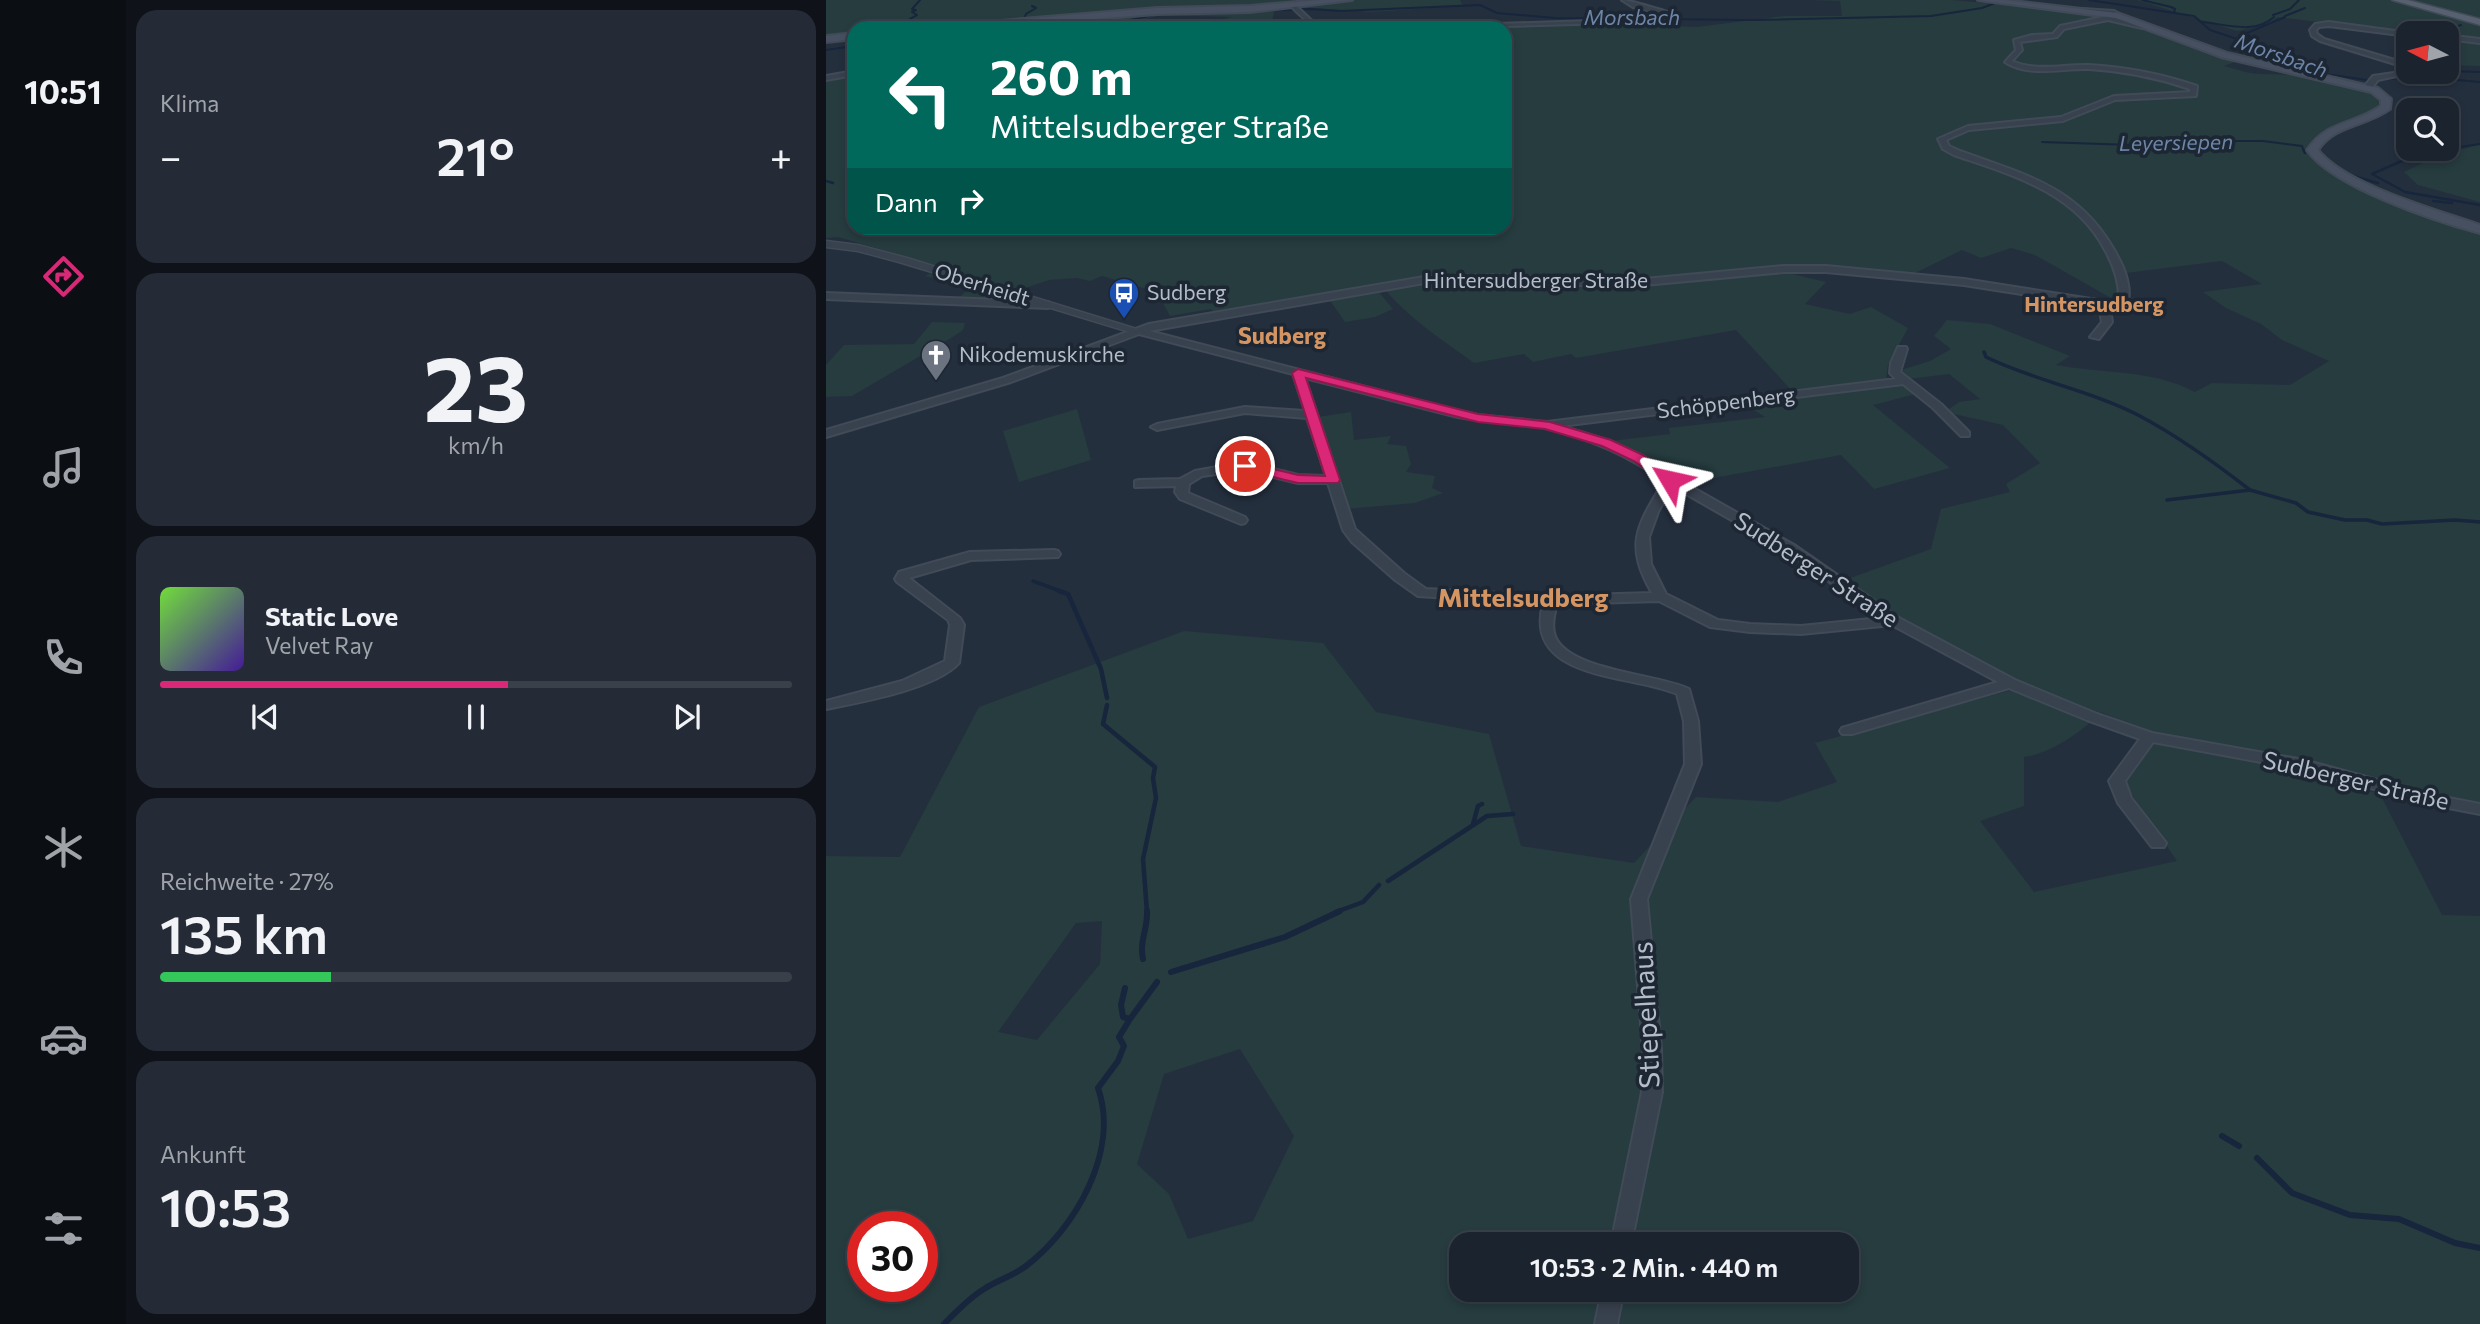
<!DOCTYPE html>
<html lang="de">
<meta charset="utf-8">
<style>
:root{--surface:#1b232e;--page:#242b36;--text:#f1f3f6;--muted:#a0a4aa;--line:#39404a;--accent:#db2777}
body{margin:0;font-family:Commissioner,sans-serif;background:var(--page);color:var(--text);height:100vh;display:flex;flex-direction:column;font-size:26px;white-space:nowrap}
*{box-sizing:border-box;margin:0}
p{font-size:23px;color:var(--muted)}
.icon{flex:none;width:38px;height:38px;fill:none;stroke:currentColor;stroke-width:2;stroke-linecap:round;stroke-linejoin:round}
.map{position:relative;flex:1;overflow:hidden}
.details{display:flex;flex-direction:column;gap:10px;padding:10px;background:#0f1319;width:700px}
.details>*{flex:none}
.top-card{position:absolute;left:21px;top:21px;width:665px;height:214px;border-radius:21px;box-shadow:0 4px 10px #0003,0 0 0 2px var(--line);background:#00695c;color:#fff;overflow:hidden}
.needle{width:46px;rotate:276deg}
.controls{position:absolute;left:1570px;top:21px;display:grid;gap:14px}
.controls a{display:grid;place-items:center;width:63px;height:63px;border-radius:14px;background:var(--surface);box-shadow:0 4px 10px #0003,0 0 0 2px var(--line);font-size:35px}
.speed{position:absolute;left:21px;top:1211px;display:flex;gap:14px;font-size:35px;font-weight:700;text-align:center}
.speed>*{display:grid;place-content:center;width:91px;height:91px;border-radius:50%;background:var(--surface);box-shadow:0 4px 10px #0003,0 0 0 2px var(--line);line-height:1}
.speed .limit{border:10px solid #d22;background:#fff;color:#111}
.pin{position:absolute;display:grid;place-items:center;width:60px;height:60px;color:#fff;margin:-30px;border:4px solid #fff;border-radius:50%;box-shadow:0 2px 7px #0007}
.me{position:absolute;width:77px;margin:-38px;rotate:306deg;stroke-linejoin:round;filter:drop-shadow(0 0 5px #0008)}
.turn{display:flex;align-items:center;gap:24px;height:147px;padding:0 28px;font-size:32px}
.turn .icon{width:91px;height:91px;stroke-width:2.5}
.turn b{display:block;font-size:49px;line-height:60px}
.then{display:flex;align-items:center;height:66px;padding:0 28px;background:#0003;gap:14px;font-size:26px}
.big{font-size:52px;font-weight:600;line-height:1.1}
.details .widget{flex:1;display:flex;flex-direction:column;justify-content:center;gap:10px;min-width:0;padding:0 24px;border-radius:21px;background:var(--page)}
.details .dial{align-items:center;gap:0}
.dial b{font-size:91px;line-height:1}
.song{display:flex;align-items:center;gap:21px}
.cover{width:84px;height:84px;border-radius:10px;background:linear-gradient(135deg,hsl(100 70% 55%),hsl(260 70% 35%))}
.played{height:7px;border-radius:4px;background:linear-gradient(90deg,var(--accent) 55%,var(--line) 55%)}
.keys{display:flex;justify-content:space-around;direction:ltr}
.heat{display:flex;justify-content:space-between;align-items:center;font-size:38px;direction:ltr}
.charge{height:10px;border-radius:5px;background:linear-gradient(90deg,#34c759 27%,var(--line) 0)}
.trip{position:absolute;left:623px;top:1232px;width:410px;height:70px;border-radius:21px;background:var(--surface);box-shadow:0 4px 10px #0003,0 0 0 2px var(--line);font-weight:600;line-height:70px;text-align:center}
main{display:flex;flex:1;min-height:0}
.tab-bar{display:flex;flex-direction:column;width:126px;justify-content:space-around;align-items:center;background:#0b0e12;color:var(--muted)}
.tab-bar .icon{width:49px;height:49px}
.tab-bar .active{color:var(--accent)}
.tab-bar b{font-size:32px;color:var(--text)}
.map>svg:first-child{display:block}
.green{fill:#263c3f;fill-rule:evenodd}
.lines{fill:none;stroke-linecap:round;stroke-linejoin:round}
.stream-far4{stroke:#17263c;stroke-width:2}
.stream-far3{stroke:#17263c;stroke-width:2.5}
.stream-far2{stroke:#17263c;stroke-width:3.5}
.stream-far1{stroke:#17263c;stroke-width:4.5}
.stream{stroke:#17263c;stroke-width:6}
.minor-casing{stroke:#414a57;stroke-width:4}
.tertiary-casing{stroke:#414a57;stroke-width:3}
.secondary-casing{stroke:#414a57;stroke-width:4}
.primary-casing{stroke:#414a57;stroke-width:3}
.minor{fill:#38414e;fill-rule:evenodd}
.tertiary{fill:#38414e;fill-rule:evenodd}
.secondary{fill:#465061;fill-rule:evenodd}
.primary{fill:#56606e;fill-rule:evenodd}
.route{fill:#db2777;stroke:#8e194d;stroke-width:2}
.labels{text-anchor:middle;stroke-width:7;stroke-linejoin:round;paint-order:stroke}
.far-water-label{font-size:21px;font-style:italic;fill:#6d86a8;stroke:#1d2633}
.far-street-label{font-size:21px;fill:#b4bcc9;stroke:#1d2633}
.far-poi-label{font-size:21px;fill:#b4bcc9;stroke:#1d2633;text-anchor:start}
.far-neighbourhood-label{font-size:21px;font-weight:bold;fill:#d59563;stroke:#1d2633}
.far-quarter-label{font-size:23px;font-weight:bold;fill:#d59563;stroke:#1d2633}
.street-label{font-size:24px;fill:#b4bcc9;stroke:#1d2633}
.neighbourhood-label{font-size:26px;font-weight:bold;fill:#d59563;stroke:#1d2633}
.near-street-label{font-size:28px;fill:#b4bcc9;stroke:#1d2633}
</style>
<main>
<nav class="tab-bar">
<b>10:51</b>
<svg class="icon active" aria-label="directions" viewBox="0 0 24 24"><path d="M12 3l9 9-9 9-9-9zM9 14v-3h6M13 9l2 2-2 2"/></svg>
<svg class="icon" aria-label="music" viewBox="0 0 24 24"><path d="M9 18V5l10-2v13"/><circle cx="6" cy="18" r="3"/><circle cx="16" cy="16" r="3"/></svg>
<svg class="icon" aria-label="phone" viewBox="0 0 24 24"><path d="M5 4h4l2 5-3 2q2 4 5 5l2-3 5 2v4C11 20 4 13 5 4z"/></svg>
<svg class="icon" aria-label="climate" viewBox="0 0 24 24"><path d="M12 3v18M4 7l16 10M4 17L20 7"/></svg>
<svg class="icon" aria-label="car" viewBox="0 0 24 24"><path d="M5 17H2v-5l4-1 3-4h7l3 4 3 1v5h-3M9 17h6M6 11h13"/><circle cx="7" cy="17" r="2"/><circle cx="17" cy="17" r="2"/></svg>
<svg class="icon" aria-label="filters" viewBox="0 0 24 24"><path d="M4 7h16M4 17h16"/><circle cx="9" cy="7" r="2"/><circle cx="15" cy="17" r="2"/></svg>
</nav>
<section class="details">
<div class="widget"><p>Klima</p>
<div class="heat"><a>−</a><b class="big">21°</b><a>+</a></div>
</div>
<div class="widget dial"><b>23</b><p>km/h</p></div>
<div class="widget">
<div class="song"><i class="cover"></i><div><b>Static Love</b><p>Velvet Ray</p></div></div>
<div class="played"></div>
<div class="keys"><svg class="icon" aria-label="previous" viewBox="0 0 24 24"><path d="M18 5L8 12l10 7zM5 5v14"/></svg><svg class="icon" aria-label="pause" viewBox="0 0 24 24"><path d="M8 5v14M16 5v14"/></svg><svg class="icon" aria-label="next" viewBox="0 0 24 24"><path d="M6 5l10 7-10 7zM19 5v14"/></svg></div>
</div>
<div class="widget"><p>Reichweite · 27%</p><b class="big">135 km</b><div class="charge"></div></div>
<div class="widget"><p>Ankunft</p><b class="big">10:53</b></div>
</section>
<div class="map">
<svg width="1654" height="1324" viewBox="0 0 1654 1324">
<rect width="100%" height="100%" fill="#242f3e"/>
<path class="green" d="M 0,0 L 634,0 L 637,6 L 544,12 L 488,8 L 449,9 L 445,24 L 390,21 L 406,17 L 335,15 L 280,28 L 28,28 L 28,36 L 0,39 Z
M 983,0 L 1126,0 L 1236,10 L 1302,22 L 1414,60 L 1398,66 C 1410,69 1423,74 1435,74 C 1473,75 1526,75 1557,100 L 1555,108 L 1491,138 L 1483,153 C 1495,177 1623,217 1654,229 L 1654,803 L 1603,794 L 1493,763 L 1491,776 L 1554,794 L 1616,915 L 1654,916 L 1654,1324 L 0,1324 L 0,856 L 74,857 L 153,707 L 358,631 L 497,643 L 550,712 L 663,734 L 695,846 L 808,863 L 870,797 L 952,802 L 1011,782 L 989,743 L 1201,686 L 1054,606 L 1016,581 L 1105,549 L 1115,509 L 1184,492 L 1180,484 L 1214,463 L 1177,425 L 1119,412 L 1133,402 L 1154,399 L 1123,374 L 1082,379 L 1075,370 L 1104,361 L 1125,349 L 1108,336 L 1121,320 L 1164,324 L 1244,356 L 1230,365 C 1277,374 1325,369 1369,392 L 1386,383 L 1464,385 L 1503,361 L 1456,340 L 1435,324 L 1400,308 L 1377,292 L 1436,284 L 1396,261 L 1292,274 L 1292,302 L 1209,255 L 1185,248 L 1155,258 L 1136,250 L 1087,274 L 954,271 L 1000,282 L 979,304 L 1024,314 L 1045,307 L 1082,328 L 1062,365 L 1060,379 L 967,392 L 910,330 L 750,358 L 745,354 L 707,362 L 698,354 L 648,363 C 615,339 582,318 557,287 L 388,313 L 385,309 L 344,316 L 331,292 L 276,276 L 264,281 L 251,278 L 223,280 L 193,290 L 12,237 L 0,238 L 0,81 L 28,76 L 28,228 L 679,228 L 679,28 L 664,28 L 771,23 L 871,27 L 958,16 L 1016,16 L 1014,1 ZM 1274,712 L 1333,735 L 1299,785 L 1351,861 L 1208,892 L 1154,821 L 1198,806 L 1198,757 C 1224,754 1258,731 1274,712 ZM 276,921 L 274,964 L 211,1040 L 172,1032 L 250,923 ZM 414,1049 L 468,1136 L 427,1221 L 362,1239 L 343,1194 L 311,1164 L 338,1074 ZM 37,1227 L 96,1227 L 96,1286 L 37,1286 ZM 635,1244 L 1020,1244 L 1020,1290 L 635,1290 Z
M 1311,0 L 1654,0 L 1654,66 L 1621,65 L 1620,33 L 1582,33 L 1451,17 L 1442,24 L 1411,31 Z
M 1654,144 L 1654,202 L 1592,185 L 1578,172 L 1605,159 Z
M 105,273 L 195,299 L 199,302 L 131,299 L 144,288 L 99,276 Z
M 552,291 L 567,309 L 549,317 L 519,322 L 503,299 Z
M 106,322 L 139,323 L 137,330 L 125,338 L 26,396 L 0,397 L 0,365 L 18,345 L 88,344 Z
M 1076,383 L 1090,394 L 1047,405 L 1124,468 L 1048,489 L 1015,455 L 860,483 L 815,454 L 785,441 L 844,434 L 843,428 L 939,417 L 916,403 Z
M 251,409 L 265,460 L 193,482 L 177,431 Z
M 525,412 L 528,440 L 565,436 L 561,444 L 580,446 L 585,464 L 580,472 L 609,476 L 606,488 L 617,493 L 589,503 L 520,509 L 492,417 Z"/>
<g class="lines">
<path class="stream-far4" d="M 1263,0 L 1368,16 L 1384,30 L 1438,48 L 1485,70 L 1500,74 L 1548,81 L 1588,76 L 1654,82
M 1316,0 L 1345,7 L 1349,9 L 1348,13
M 397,12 L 484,9 L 514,11 L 654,5 L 671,13 L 729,18 L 927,20 L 1105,16 L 1156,8 L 1177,0
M 1447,15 L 1464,9 L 1473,0
M 1459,16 L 1479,8
M 202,20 L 198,19 L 200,14 L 210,8 L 206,6
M 1376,22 C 1400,24 1428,35 1448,17
M 68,28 L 91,15 L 86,12 L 90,10 L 86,9 L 94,0
M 268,28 L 332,14
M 1613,33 L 1635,25
M 1416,41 L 1424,37 L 1421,33 L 1459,17
M 0,50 L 28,46
M 1620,71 L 1654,72
M 1601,72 L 1607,72
M 1216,142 L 1337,146 L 1386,141 L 1437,141 L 1476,146 L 1478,151
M 1620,149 L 1654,144
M 1612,151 L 1619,149"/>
<path class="stream-far3" d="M 1477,149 L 1479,153
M 1619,149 L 1585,157 L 1546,174 L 1579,192 L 1654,205
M 1524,175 L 1552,183
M 0,181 L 7,183
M 1607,201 L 1626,203"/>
<path class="stream-far2" d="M 1158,352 L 1160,357 C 1209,381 1263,390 1312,415 C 1352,436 1388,462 1424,490
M 1341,500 L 1424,490 L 1470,503 L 1482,512 L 1519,520 L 1541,520 L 1556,524 L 1629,520 L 1654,522
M 207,581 L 237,592"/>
<path class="stream-far1" d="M 233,591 L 242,594 L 275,669 L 281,698
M 281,705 L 277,724 L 329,767 L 327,778 L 330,798 L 317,859 L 321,912
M 647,824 L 652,806 L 656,804
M 562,881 L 661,816 L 687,814
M 510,912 L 537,902 L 553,885"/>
<path class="stream" d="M 317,959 C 313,941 322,929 321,911
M 345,972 L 459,937 L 514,911
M 304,1019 L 331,982
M 1396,1136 L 1413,1146
M 1431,1158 L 1466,1193 L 1524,1215 L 1573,1219 L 1629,1243 L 1654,1248
M 118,1324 C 131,1311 143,1298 158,1289 C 172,1280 187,1276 200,1266 C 249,1229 294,1151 272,1088 L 292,1061 L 298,1046 L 293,1037 L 304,1019 L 297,1017 L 295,1005 L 299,988"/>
<g class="minor-casing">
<path id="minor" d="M 796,0 C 803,0 843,12 850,15 L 847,17 L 807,7 Z
M 467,3 L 486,21 L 509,28 C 488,28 479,21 465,6 Z
M 1257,9 L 1288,11 L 1291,13 L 1288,15 L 1255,12 Z
M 1282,16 L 1319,26 L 1316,28 L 1282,20 L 1238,29 L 1231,37 L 1194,42 L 1196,50 L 1186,61 C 1211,72 1237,64 1263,65 C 1299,67 1336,74 1371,86 L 1370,96 L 1289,100 L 1237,121 L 1143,130 L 1120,140 L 1123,146 L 1134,151 C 1203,176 1257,188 1293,259 C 1300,272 1306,291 1301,305 L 1292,309 L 1284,308 L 1286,322 L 1273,339 L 1264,337 L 1276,322 L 1273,306 L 1138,285 L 1000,272 L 958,272 L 797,287 L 665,281 L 598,283 L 323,331 L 629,410 L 652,415 L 721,422 L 1070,379 L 1064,373 L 1065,363 L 1072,347 L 1080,347 L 1081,349 L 1074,372 L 1115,404 L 1143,432 L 1143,436 L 1135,436 L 1107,408 L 1077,384 L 735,426 L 784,441 L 817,456 L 848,477 L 968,545 L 1073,618 L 1189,680 L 1271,714 L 1326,733 L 1478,760 L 1607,795 L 1654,804 L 1654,814 L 1607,805 L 1478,770 L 1327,742 L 1299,781 L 1305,798 L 1340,843 L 1338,847 L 1326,847 L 1292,803 L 1283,781 L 1314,739 L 1261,720 L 1183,688 L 1026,734 L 1016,734 L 1014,731 L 1016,728 L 1172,682 L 1066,625 L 975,634 L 924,632 L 884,627 L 833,601 L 731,604 C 728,614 725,626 729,636 C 742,671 833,674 863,689 L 872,721 L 875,764 L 821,899 L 835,1049 L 836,1092 L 805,1244 L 785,1244 L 816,1092 L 817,1049 L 805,899 L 859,764 L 858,721 L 851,694 C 806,674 697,681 717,604 L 592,596 L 568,579 L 526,542 L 517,530 L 502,483 L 472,483 L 419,470 L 376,476 L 363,484 L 362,493 L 419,517 L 421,520 L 419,523 L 415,524 L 354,499 L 349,492 L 350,486 L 309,487 L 309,481 L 313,480 L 354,479 L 369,471 L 419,462 L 472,475 L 500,476 L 481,418 L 419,413 L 331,430 L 325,427 L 331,424 L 419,407 L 479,411 L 467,374 L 313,334 L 185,382 L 0,437 L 0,430 L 177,378 L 323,324 L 598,277 L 665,275 L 797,281 L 958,266 L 1000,266 L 1138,279 L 1291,303 L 1293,302 C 1294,283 1288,266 1279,250 C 1249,192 1186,175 1128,155 L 1117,149 L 1112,139 L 1142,126 L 1235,117 L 1288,96 L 1364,92 L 1364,89 C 1332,78 1298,71 1263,69 C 1236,68 1203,78 1179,62 L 1190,50 L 1188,40 L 1206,35 L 1227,34 L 1234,26 ZM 479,378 L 628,416 C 658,423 689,422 719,428 C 763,438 802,455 838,481 C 811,526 798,544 826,593 L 725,596 L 600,589 L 578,573 L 529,529 ZM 846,486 L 960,551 L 1055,618 L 975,626 L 924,624 L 892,620 L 840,594 L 825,564 L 823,537 L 832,512 Z
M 854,18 L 852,21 L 610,28 L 613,26 Z
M 1503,22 L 1584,33 L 1582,36 L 1503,26 L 1493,27 L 1490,30 L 1491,34 L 1498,39 L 1582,64 L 1582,68 L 1494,41 L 1486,36 L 1484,30 L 1489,24 Z
M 1620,35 L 1654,39 L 1654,43 L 1620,39 Z
M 28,71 L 28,75 L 0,80 L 0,76 Z
M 1582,71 L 1590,72 L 1552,80 L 1544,90 L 1537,88 L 1547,76 Z
M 0,293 L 222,302 L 227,305 L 222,308 L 0,299 Z
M 228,550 L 232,551 L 234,554 L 232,557 L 145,560 L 83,578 L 134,618 L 138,625 L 133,663 C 109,689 35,702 0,709 L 0,701 L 76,681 L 119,661 L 124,625 L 122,620 L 71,582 L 69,579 L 73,572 L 144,552 Z
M 776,1290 L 798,1290 L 791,1324 L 769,1324 Z"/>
</g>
<g class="tertiary-casing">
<path id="tertiary" d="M 0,241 L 32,245 L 81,258 L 317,331 L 307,333 L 73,262 L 32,251 L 0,247 Z"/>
</g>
<g class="secondary-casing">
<path id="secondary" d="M 494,0 L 526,0 L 424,12 L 331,14 L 156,28 L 120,28 L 124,25 L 331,8 L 424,6 Z
M 1152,0 L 1178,0 L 1291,13 L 1401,53 L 1552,88 L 1565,99 L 1564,109 C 1541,126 1508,125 1492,150 C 1519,185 1611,210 1654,225 L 1654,233 C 1609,221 1507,187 1481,150 C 1501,120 1528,125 1555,106 L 1555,100 L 1545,92 L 1395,57 L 1290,18 Z
M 28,33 L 28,39 L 0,42 L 0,36 Z"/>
</g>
<g class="primary-casing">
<path id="primary" d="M 1566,0 L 1582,0 L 1654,19 L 1654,25 Z"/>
</g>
<use href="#minor" class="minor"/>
<use href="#tertiary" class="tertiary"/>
<use href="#secondary" class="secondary"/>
<use href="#primary" class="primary"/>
</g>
<path class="route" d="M 472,369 L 652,414 L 724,422 L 785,440 L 817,455 L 850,480 L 848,483 L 839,483 L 808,461 L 776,446 L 719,429 L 652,422 L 480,378 L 514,480 L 512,483 L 472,483 L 414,469 L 412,466 L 419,462 L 472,475 L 499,476 L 466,373 Z"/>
<defs>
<g id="bus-pin" transform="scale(1.575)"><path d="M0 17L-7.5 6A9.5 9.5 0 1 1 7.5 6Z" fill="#1a4fb4" stroke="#1d2633"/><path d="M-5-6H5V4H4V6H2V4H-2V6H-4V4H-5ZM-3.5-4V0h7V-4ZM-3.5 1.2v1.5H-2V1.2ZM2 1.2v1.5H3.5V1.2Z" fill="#fff"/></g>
<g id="church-pin" transform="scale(1.575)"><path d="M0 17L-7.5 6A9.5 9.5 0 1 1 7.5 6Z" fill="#6b7280" stroke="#1d2633"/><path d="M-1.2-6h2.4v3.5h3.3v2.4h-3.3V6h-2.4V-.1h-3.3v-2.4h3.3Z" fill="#fff"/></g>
</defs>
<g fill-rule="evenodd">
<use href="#bus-pin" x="298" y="293"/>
<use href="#church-pin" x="110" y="355"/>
</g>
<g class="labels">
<g class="far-water-label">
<text x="806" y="25">Morsbach</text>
<text transform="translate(1455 56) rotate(19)" y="7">Morsbach</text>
<text transform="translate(1350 143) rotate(-1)" y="7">Leyersiepen</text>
</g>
<g class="far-street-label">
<text x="710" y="288">Hintersudberger Straße</text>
<text transform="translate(156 285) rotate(17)" y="7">Oberheidt</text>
<text transform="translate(900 403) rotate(-7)" y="7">Schöppenberg</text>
</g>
<g class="far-poi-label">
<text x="321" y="300">Sudberg</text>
<text x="133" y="362">Nikodemuskirche</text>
</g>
<g class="far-neighbourhood-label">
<text x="1268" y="312">Hintersudberg</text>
</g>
<g class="far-quarter-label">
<text x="456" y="344">Sudberg</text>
</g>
<g class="street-label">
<text transform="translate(990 570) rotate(33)" y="8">Sudberger Straße</text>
<text transform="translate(1530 781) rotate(13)" y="8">Sudberger Straße</text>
</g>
<g class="neighbourhood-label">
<text x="697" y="607">Mittelsudberg</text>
</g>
<g class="near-street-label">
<text transform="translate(820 1015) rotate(-93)" y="10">Stiepelhaus</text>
</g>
</g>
</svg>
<div class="controls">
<a><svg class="needle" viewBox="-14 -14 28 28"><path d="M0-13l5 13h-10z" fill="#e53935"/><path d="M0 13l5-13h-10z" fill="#a0a4aa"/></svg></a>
<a><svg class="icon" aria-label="search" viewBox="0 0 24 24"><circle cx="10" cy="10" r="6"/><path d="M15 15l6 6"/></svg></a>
</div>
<div class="speed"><div class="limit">30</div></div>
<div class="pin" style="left:419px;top:466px;background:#d93025"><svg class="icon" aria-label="arrive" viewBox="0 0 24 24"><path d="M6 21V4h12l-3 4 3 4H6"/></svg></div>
<svg class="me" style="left:844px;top:480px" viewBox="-20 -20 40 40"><path d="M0-17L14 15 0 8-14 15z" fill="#db2777" stroke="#fff" stroke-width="4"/></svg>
<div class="trip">10:53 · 2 Min. · 440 m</div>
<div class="top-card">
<div class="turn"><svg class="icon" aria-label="left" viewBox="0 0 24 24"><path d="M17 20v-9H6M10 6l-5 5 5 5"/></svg><div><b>260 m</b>Mittelsudberger Straße</div></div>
<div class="then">Dann<svg class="icon" aria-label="right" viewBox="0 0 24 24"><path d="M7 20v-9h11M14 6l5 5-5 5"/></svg></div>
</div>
</div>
</main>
